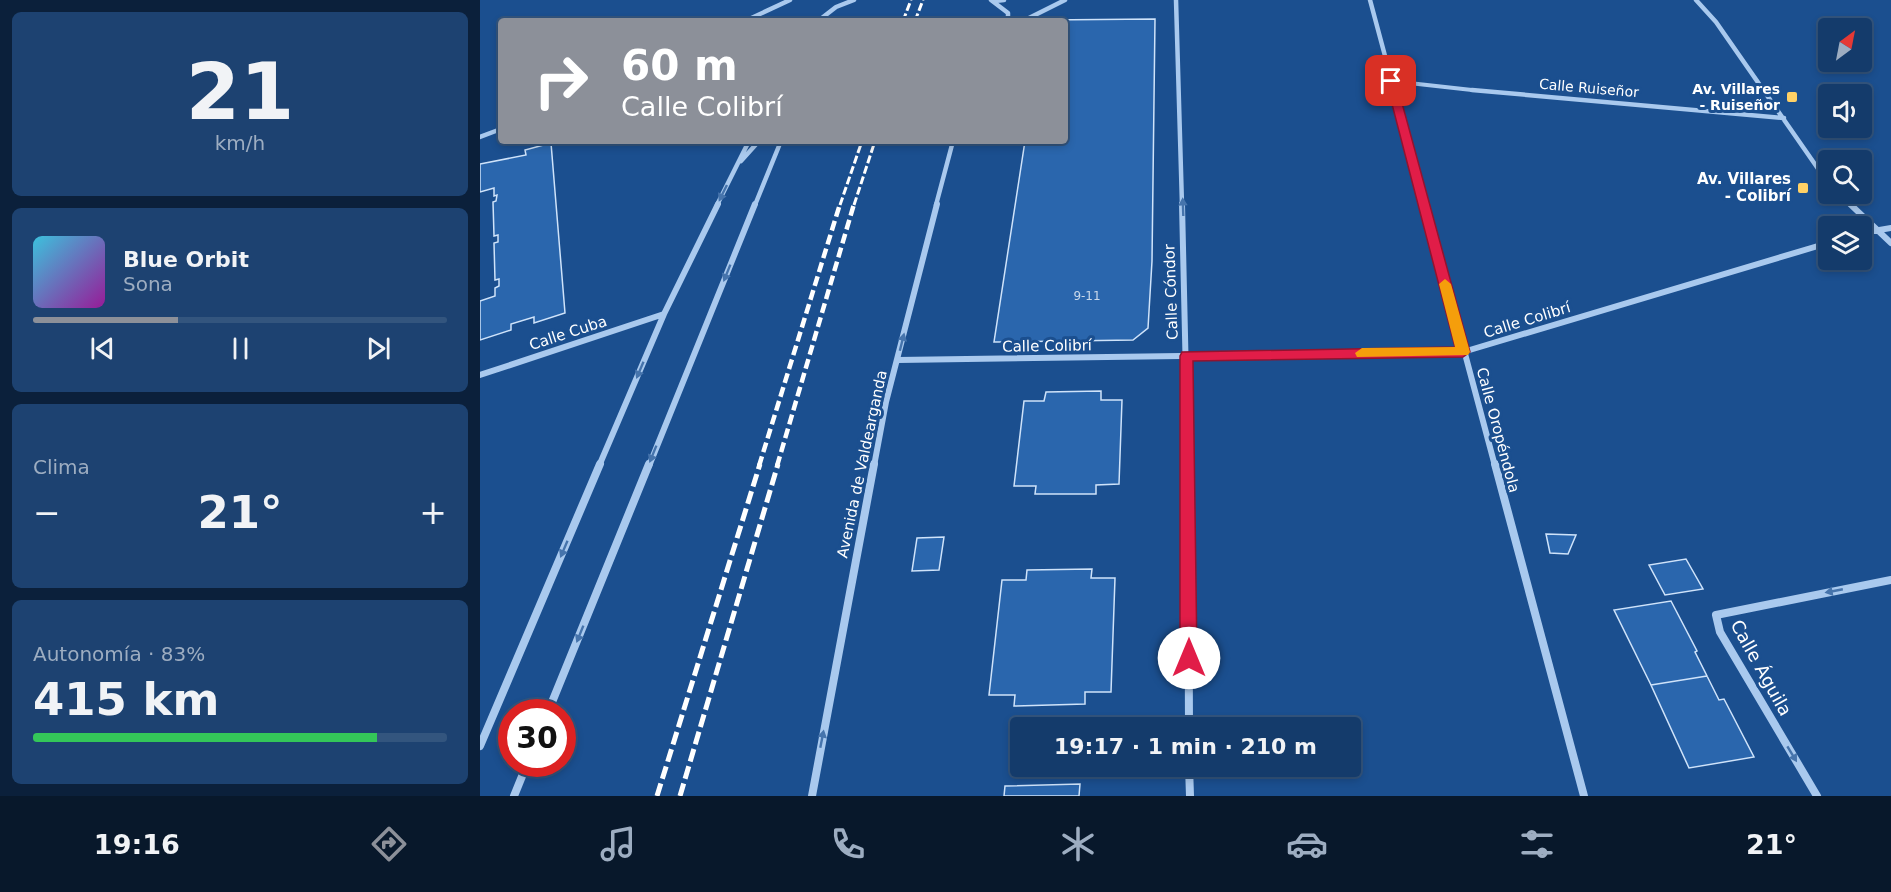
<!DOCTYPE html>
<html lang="es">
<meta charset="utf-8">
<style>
:root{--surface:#143b6b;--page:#1d4271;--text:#f1f3f6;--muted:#9dadc1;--line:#33557e;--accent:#8c9099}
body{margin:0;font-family:"DejaVu Sans",sans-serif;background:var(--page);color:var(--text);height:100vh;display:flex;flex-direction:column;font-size:22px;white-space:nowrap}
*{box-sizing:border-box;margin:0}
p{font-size:20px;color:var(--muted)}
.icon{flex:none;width:33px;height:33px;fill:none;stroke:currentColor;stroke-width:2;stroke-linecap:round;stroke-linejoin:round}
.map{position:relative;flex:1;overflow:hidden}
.panel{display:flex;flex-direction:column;gap:12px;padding:12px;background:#0b203b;width:480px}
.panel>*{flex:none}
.guide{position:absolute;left:18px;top:18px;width:570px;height:126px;border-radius:6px;box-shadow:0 3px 9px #0003,0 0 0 2px var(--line);background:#8c9099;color:#fff;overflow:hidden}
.needle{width:39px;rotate:32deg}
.tools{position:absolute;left:1338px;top:18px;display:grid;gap:12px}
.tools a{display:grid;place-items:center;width:54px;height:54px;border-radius:6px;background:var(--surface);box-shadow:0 3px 9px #0003,0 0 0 2px var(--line);font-size:30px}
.speed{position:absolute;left:18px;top:699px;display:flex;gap:12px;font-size:30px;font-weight:700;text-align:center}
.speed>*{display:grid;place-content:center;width:78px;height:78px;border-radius:50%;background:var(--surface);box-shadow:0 3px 9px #0003,0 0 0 2px var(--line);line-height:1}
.speed .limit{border:9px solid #d22;background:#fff;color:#111}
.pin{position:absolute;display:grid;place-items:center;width:51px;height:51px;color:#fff;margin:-26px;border-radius:12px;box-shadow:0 3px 9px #0006}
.me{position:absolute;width:66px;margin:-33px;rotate:0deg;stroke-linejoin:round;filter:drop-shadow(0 0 4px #0008)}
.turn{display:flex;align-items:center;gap:21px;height:126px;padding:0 24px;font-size:27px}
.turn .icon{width:78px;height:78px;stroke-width:2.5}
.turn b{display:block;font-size:42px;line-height:51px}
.big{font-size:45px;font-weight:700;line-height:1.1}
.panel .widget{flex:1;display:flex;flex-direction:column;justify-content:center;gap:9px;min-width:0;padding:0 21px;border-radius:9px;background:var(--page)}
.panel .dial{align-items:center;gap:0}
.dial b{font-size:78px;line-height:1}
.song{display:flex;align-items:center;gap:18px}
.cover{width:72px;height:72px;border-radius:9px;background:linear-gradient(135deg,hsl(190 70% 55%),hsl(300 70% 35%))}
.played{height:6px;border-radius:3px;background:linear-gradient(90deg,var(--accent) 35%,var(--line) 35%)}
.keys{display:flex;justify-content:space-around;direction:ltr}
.heat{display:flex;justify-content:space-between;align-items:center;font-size:33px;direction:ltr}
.charge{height:9px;border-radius:4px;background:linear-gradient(90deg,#34c759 83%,var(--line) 0)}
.trip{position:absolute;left:530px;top:717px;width:351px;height:60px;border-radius:6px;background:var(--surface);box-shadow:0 3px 9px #0003,0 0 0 2px var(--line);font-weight:700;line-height:60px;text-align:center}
.tabs{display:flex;height:96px;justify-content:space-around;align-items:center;background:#08182b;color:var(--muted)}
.tabs .icon{width:42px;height:42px}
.tabs .current{color:var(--accent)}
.tabs b{font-size:27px;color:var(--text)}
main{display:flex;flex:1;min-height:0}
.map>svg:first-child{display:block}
.building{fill:#2a66ad;stroke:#cfe3fa;stroke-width:1.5}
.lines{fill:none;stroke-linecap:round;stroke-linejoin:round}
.pedestrian{stroke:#a9c9ee;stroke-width:4}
.minor-far2{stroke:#a9c9ee;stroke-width:4.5}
.minor-far1{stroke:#a9c9ee;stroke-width:6}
.minor{stroke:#a9c9ee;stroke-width:8}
.rail-far2{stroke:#fff;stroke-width:3;stroke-dasharray:8 3;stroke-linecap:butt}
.rail-far1{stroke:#fff;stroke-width:4.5;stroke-dasharray:10 4.5;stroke-linecap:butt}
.rail{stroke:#fff;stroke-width:5;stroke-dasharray:13 5;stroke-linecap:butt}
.oneway{fill:#4674ac}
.route{fill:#e11d48;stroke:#92132f;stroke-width:1.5}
.slow{fill:#f59e0b}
.poi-dot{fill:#ffd166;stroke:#1b4f8f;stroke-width:2}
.labels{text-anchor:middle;stroke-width:6;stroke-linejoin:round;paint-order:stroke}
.number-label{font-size:12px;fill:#cad9ea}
.far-street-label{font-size:14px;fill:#fff;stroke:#1b4f8f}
.far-poi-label{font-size:14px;font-weight:bold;fill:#fff;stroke:#1b4f8f;text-anchor:end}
.poi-label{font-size:15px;font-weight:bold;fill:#fff;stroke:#1b4f8f;text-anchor:end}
.street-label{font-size:15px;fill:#fff;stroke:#1b4f8f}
.near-street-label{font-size:18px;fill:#fff;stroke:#1b4f8f}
</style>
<main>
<section class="panel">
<div class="widget dial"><b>21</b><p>km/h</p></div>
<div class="widget">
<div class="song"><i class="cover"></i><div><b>Blue Orbit</b><p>Sona</p></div></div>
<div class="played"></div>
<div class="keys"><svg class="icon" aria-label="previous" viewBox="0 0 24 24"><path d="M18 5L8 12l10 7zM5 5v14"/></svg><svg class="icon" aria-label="pause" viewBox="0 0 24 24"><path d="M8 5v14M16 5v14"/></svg><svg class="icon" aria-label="next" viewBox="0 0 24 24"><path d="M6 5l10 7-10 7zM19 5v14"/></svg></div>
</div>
<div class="widget"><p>Clima</p>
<div class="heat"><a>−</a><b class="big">21°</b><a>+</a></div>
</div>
<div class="widget"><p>Autonomía · 83%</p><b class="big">415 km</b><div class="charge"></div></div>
</section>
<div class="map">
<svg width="1411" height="796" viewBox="0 0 1411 796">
<rect width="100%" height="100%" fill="#1b4f8f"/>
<path class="building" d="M 675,19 L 672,261 L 668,328 L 653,340 L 514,342 L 545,141 L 585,141 L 585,21 L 564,20 Z
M 71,143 L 85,313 L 54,323 L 54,317 L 31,324 L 31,330 L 0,340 L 0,301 L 15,296 L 15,288 L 19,286 L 19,279 L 15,280 L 14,243 L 18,242 L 18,235 L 14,236 L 13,202 L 16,201 L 17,195 L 14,196 L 14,188 L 0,192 L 0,164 L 46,155 L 45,150 Z
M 621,391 L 621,400 L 642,400 L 639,484 L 616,485 L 616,494 L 555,494 L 556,486 L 534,486 L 544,401 L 564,401 L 566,392 Z
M 1066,534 L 1096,535 L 1088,554 L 1070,553 Z
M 464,537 L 459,570 L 432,571 L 437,538 Z
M 1206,559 L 1223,589 L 1185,595 L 1169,565 Z
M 612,569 L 611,578 L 635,578 L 631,692 L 605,692 L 605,704 L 534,706 L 535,695 L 509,695 L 522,580 L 546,580 L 547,570 Z
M 1191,601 L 1217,651 L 1215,652 L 1227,676 L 1171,685 L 1134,610 Z
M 1227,676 L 1239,700 L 1244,699 L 1274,757 L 1209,768 L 1171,685 Z
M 600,784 L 599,796 L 524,796 L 525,786 Z"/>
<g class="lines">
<path class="pedestrian" d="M 911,81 L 992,90"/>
<path class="minor-far2" d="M 511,0 L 528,13 L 528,21
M 696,0 L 702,205
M 890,0 L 945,205
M 1216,0 L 1236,22 L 1348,183
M 515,1 L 524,0
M 265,21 L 310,0
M 338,21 L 356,7 L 374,0
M 543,21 L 585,0
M 992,90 L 1304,118
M 0,137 L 21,129
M 261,161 L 279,141
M 1360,194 L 1372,205
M 237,205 L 269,141
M 275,205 L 301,141
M 456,205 L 473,141"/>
<path class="minor-far1" d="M 702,204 L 708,466
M 945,204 L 1015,466
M 1370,204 L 1411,243
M 1382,233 L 1411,228
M 418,360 L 983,352 L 1348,243
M 0,375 L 184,314
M 119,466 L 184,314 L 238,204
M 169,466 L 275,204
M 394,466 L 406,402 L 457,204"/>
<path class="minor" d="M 708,464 L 709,728
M 1015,464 L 1104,796
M 68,712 L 169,464
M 0,746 L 120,464
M 709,766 L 710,796
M 34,796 L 47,764
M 332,796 L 394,464
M 1337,796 L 1240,632 L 1236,615 L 1411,580"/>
<path class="rail-far2" d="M 423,21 L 431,0
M 435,21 L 443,0
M 360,205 L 382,141
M 374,205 L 395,141"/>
<path class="rail-far1" d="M 279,466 L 360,204
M 297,466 L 374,204"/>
<path class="rail" d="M 177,796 L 280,464
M 200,796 L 298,464"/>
</g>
<defs><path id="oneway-solid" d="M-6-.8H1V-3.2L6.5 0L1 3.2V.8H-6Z" transform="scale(1.5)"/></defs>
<g class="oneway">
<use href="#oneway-solid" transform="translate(243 193) rotate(116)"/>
<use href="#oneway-solid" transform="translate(703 207) rotate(-92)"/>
<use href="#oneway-solid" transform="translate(247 273) rotate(112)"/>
<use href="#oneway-solid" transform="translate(422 342) rotate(-76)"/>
<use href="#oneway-solid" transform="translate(160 370) rotate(113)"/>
<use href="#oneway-solid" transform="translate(173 454) rotate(112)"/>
<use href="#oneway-solid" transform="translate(84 549) rotate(113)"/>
<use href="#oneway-solid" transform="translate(1354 591) rotate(169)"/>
<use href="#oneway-solid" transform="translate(100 634) rotate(112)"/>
<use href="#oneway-solid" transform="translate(342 739) rotate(-79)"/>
<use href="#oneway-solid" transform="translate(1312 754) rotate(59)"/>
</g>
<path class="route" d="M 911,78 L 916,81 L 990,352 L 983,357 L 713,361 L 717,658 L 715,664 L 709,666 L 703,664 L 700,658 L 700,356 L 702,352 L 975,347 L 906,81 Z"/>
<path class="slow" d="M 965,279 L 971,284 L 990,352 L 988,355 L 877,357 L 875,353 L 882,348 L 975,347 L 959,284 Z"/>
<g class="poi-dot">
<rect x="1306" y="91" width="12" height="12" rx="3"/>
<rect x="1317" y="182" width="12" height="12" rx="3"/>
</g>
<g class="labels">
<g class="number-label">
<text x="607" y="300">9-11</text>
</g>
<g class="far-street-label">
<text transform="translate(1109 88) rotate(5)" y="5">Calle Ruiseñor</text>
</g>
<g class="far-poi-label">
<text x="1300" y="94">Av. Villares<tspan x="1300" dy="16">- Ruiseñor</tspan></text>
</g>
<g class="poi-label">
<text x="1311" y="184">Av. Villares<tspan x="1311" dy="17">- Colibrí</tspan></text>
</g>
<g class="street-label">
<text transform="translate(691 292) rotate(-92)" y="5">Calle Cóndor</text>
<text transform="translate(1047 320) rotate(-17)" y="5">Calle Colibrí</text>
<text transform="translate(88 333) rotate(-18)" y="5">Calle Cuba</text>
<text transform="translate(567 346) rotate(-1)" y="5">Calle Colibrí</text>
<text transform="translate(1018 430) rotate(75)" y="5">Calle Oropéndola</text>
<text transform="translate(382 464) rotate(-78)" y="5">Avenida de Valdearganda</text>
</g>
<g class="near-street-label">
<text transform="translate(1281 668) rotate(61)" y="6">Calle Águila</text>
</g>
</g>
</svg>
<div class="tools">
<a><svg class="needle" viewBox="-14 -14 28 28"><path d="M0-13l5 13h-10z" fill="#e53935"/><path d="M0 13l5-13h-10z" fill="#9dadc1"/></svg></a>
<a><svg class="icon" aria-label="sound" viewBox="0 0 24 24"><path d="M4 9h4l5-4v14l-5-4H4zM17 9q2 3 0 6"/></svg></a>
<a><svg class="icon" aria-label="search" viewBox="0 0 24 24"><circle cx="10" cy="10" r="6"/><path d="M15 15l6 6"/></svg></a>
<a><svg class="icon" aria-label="layers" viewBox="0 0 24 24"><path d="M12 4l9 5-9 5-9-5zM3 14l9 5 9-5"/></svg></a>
</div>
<div class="speed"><div class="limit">30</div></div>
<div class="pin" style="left:911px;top:81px;background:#d93025"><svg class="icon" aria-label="arrive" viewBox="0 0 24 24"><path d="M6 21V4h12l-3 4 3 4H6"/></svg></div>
<svg class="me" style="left:709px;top:658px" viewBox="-20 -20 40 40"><circle r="19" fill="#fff"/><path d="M0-13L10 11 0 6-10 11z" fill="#e11d48"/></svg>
<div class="trip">19:17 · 1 min · 210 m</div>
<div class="guide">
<div class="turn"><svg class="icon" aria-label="right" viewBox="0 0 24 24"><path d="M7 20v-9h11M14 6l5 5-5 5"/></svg><div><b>60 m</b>Calle Colibrí</div></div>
</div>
</div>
</main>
<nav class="tabs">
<b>19:16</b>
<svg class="icon current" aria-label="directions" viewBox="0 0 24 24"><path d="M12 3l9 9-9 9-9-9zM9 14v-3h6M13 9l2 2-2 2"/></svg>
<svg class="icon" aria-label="music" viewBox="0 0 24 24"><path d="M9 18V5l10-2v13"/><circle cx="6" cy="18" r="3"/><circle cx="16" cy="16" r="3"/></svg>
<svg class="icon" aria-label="phone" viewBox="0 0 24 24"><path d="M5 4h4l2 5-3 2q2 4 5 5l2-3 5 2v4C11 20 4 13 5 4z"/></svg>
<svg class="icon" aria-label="climate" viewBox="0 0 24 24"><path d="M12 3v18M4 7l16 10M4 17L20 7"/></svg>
<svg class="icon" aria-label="car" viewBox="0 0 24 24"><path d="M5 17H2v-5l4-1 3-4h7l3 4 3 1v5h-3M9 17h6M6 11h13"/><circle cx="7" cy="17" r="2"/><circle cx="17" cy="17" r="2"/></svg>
<svg class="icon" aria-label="filters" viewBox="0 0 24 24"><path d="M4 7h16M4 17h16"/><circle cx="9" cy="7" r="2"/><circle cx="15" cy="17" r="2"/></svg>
<b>21°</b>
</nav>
